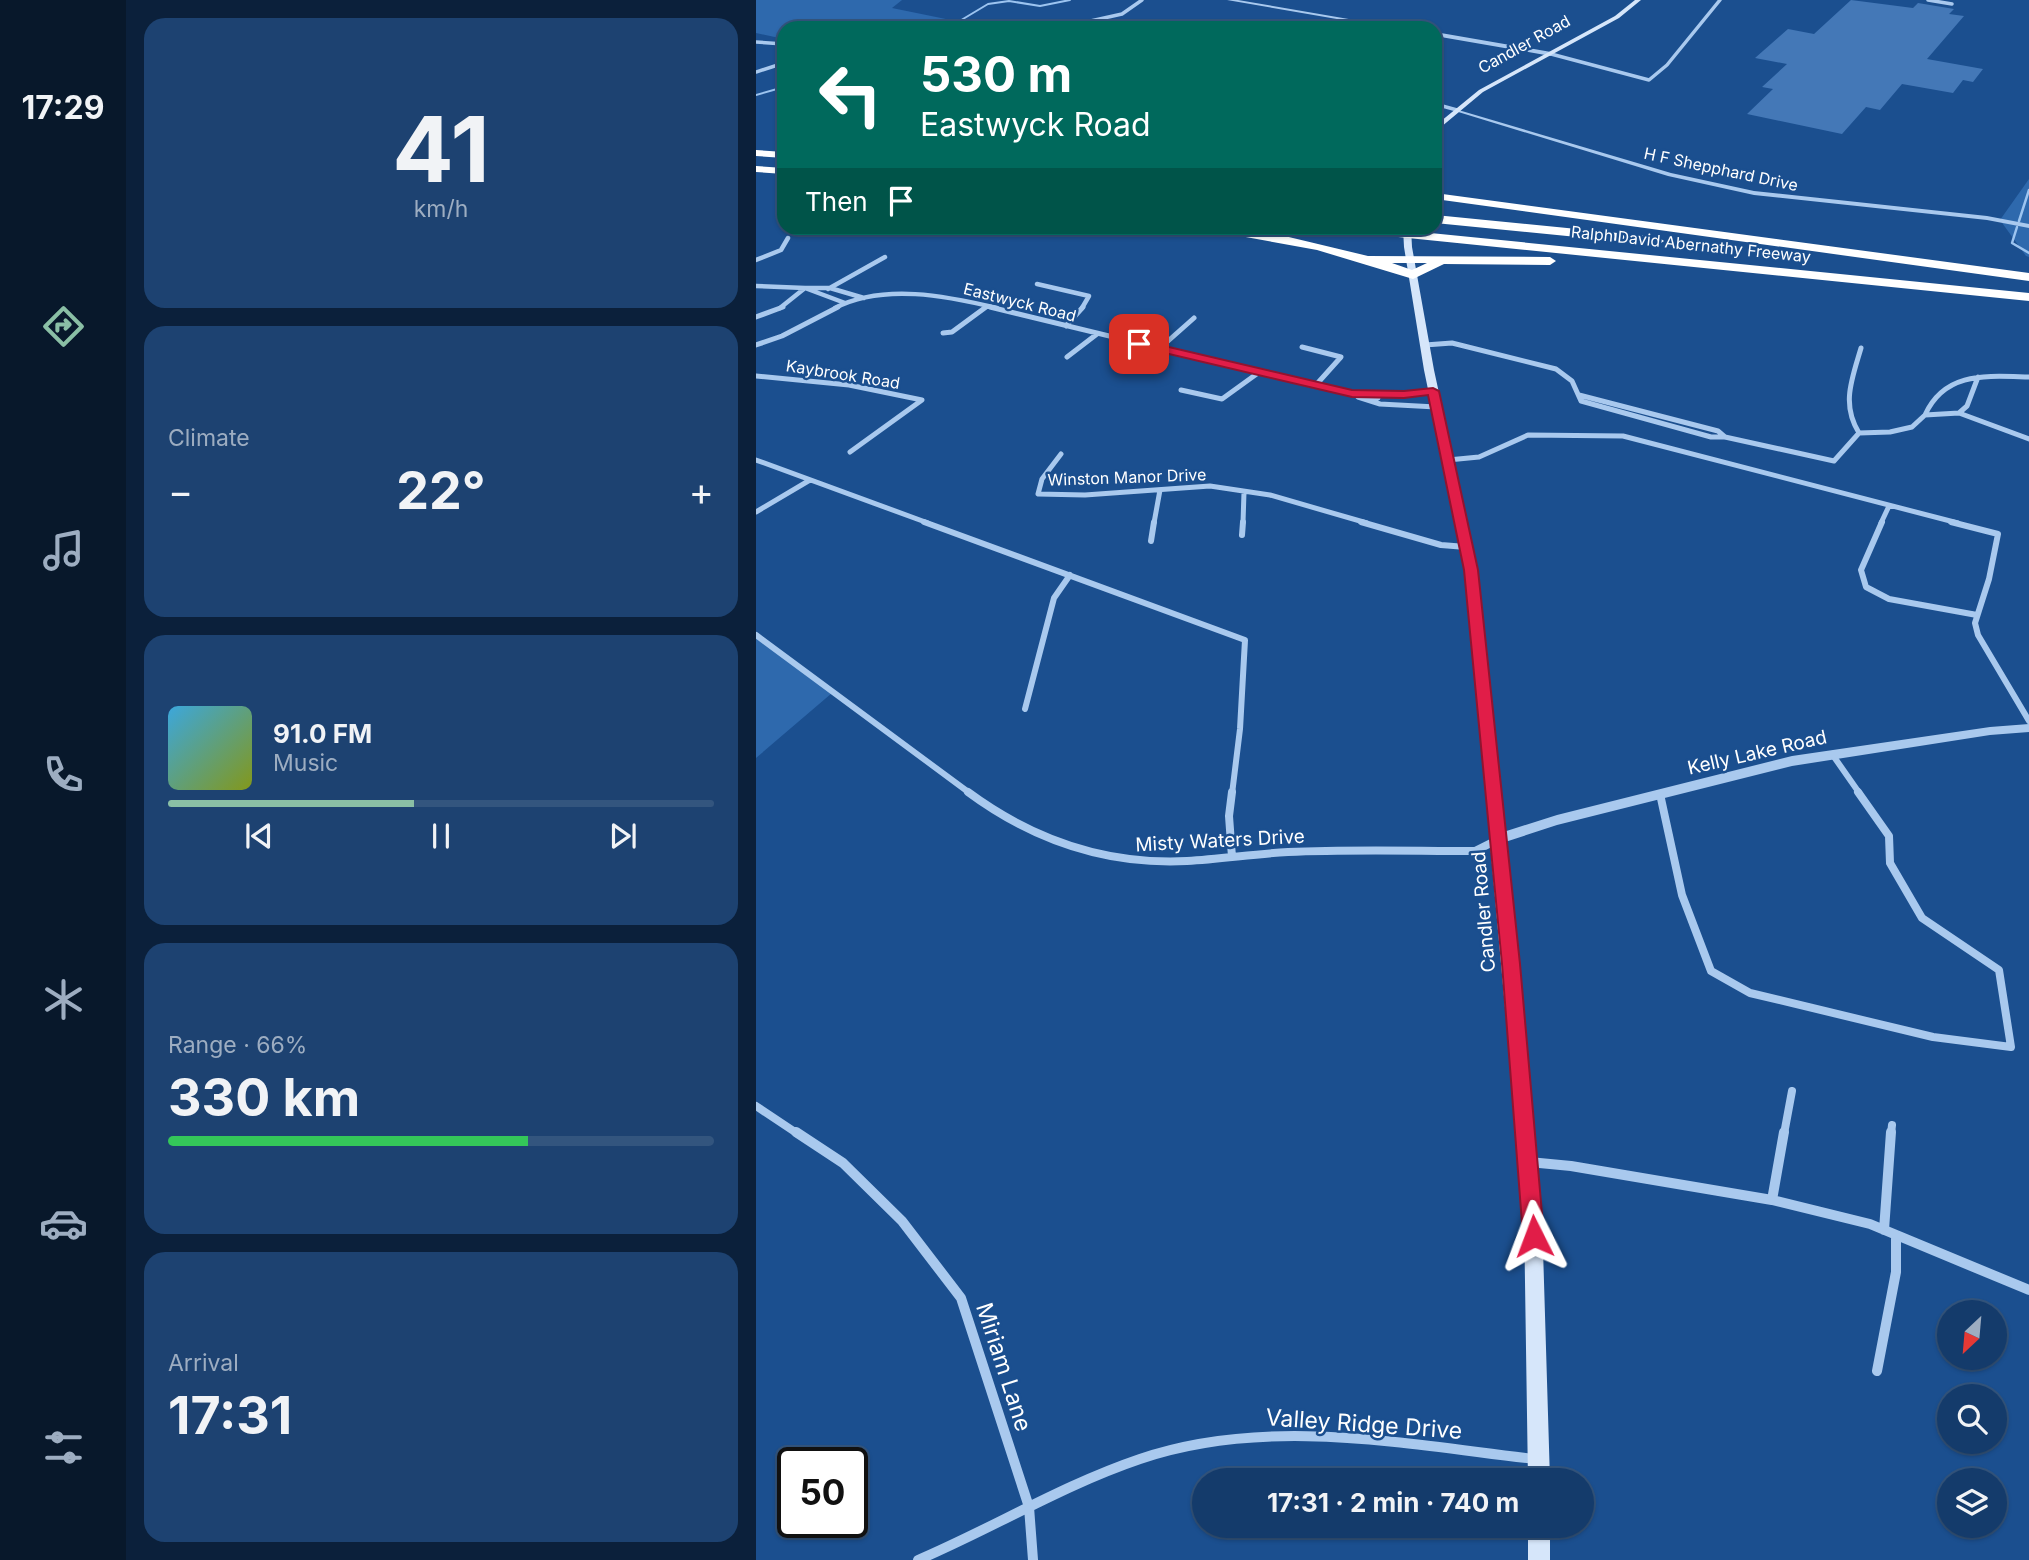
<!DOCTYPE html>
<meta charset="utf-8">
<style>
:root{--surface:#143b6b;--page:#1d4271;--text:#f1f3f6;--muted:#9dadc1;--line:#33557e;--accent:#8abfa5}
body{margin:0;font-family:Inter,sans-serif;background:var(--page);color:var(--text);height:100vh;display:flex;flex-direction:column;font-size:26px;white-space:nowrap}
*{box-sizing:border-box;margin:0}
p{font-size:23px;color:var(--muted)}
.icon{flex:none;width:38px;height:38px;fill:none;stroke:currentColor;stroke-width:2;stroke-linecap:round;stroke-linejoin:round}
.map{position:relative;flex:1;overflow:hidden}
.sheet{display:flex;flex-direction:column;gap:18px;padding:18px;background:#0b203b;width:630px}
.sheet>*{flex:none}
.guide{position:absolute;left:21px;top:21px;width:665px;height:214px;border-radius:21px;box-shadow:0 2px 5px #0004,0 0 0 2px var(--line);background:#00695c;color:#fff;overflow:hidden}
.needle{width:46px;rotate:206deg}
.tools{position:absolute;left:1181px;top:1300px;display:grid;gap:14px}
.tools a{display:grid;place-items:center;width:70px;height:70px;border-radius:50%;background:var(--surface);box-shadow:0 2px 5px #0004,0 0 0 2px var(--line);font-size:35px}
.speed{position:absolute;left:21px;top:1447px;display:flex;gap:14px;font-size:35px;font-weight:700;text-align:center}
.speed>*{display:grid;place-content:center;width:91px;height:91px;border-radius:50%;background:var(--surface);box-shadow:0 2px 5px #0004,0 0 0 2px var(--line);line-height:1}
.speed .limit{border:4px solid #111;border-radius:10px;background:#fff;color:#111}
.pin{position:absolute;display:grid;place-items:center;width:60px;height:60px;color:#fff;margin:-30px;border-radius:14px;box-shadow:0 4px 10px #0006}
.me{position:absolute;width:77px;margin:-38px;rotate:357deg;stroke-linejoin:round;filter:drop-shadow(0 0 5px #0008)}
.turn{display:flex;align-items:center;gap:24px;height:147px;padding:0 28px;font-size:32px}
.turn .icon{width:91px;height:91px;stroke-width:2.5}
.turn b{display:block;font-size:49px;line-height:60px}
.then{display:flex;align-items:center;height:66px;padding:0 28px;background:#0003;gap:14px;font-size:26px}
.big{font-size:52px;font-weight:700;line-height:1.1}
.sheet .widget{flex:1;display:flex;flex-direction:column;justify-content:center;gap:10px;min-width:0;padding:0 24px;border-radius:21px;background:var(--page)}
.sheet .dial{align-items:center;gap:0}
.dial b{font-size:91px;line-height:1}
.song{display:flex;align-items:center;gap:21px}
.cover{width:84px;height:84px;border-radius:10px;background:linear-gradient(135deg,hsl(200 70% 55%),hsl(70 70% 35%))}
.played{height:7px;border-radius:4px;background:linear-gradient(90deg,var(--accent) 45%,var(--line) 45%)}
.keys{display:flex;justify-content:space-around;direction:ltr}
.heat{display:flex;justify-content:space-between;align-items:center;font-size:38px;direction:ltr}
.charge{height:10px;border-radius:5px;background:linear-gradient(90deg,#34c759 66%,var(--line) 0)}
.trip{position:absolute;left:436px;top:1468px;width:402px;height:70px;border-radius:35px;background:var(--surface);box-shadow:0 2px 5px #0004,0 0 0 2px var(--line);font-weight:700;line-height:70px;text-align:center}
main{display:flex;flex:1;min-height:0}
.dock{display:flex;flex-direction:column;width:126px;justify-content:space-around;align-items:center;background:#08182b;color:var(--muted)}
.dock .icon{width:49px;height:49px}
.dock .current{color:var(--accent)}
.dock b{font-size:32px;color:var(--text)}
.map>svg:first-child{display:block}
.green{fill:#2e69ad}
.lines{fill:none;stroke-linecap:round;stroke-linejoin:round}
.stream-far1{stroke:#9cc4f0;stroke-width:2}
.stream{stroke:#9cc4f0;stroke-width:2.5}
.building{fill:#4478b7}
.minor-far5{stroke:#a9c9ee;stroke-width:3.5}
.minor-far4{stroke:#a9c9ee;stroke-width:4.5}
.minor-far3{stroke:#a9c9ee;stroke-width:5}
.minor-far2{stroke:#a9c9ee;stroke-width:6}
.minor-far1{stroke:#a9c9ee;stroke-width:8}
.minor{stroke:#a9c9ee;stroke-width:10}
.tertiary{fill:#a9c9ee;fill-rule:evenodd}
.secondary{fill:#d6e6fa;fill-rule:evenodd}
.motorway{fill:#fff;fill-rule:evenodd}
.route{fill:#e11d48;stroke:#92132f;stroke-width:2}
.labels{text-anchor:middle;stroke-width:5;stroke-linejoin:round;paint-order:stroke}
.far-street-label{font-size:16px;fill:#fff;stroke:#1b4f8f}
.street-label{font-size:19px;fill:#fff;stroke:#1b4f8f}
.near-street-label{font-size:23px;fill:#fff;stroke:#1b4f8f}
</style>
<main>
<nav class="dock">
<b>17:29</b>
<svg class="icon current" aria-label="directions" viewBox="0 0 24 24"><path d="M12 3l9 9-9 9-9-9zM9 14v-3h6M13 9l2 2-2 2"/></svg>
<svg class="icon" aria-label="music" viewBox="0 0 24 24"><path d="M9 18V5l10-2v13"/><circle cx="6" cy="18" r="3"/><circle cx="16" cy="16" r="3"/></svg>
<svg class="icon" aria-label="phone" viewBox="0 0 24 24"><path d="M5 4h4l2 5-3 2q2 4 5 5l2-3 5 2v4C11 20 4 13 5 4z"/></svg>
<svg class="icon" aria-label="climate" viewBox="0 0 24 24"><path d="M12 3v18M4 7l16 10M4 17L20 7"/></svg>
<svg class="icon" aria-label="car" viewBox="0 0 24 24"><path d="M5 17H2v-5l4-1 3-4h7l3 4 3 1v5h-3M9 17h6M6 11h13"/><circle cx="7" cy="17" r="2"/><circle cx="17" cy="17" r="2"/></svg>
<svg class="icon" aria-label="filters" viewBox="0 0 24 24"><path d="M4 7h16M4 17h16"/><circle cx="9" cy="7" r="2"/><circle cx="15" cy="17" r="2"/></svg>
</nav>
<section class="sheet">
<div class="widget dial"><b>41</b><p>km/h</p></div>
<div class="widget"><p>Climate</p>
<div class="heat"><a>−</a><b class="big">22°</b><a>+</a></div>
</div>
<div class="widget">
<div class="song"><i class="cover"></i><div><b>91.0 FM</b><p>Music</p></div></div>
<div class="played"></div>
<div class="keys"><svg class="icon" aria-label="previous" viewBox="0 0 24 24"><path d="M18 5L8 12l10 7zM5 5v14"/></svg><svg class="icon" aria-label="pause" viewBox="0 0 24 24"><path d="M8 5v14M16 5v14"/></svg><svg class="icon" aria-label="next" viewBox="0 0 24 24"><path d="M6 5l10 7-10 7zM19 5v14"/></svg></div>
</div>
<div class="widget"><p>Range · 66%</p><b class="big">330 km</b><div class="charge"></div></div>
<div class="widget"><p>Arrival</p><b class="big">17:31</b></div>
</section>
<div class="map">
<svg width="1273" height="1560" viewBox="0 0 1273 1560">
<rect width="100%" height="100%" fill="#1b4f8f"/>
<path class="green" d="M 0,0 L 146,0 L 136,8 L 229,27 L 28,28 L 28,39 L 0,33 Z
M 1273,179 L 1273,257 L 1270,256 L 1244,220 Z
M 0,638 L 76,693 L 0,758 Z"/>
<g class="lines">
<path class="stream-far1" d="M 192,28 L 232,4 L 253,1 L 284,6 L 314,0
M 0,95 L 28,87"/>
<path class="stream" d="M 1263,221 L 1273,190
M 1261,227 L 1256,243 L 1273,253"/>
</g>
<path class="building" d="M 1095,0 L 1157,8 L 1162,3 L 1198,9 L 1193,14 L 1208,16 L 1171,59 L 1227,69 L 1217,82 L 1207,80 L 1197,93 L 1146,84 L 1124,110 L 1110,107 L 1086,134 L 991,114 L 1017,89 L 1006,87 L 1031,64 L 999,58 L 1032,29 L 1058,34 Z"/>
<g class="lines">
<path class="minor-far5" d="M 1172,0 L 1196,4
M 346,20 L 365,28
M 303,28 L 366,14 L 386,0
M 410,28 L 415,25 L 440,28
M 0,42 L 28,44
M 795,54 L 893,80 L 911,65 L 964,0
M 0,72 L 28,63
M 679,104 L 701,110"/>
<path class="minor-far4" d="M 0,260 L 25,250 L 32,238
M 281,284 L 333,296 L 326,308
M 0,286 L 49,288 L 89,303
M 72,289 L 129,257
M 24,308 L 49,288 L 74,288 L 108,298
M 79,308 C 127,283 191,296 241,308
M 228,308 L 231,306"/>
<path class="minor-far3" d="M 234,307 L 559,386 L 622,398
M 0,317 L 27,307
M 310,326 L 327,307
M 187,333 L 196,332 L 230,307
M 0,345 L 26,336 L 82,307
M 669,345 L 696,343 L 800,369 L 816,381 L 825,401 L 955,437 L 969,437 L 1078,461 L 1103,433 L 1134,432 L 1156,427 L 1169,415 L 1203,413 L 1211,406 L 1222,377
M 546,347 L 585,357 L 559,386
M 403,349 L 438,318
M 311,357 L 341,334
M 0,376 L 93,385 L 166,400 L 94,452
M 425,390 L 466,399 L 502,373
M 617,393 L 648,395 L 677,391
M 823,395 L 962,431 L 969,437
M 602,397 L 624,404 L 680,407
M 1203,413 L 1273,439
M 1169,415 C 1189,371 1231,376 1273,377
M 1103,433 C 1085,404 1096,379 1105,348
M 305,454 L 286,479 L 282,494 L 329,495 L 454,486 L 514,495 L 611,523
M 0,460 L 172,523
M 692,460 L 723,457 L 772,435 L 867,436 L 1202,523
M 0,512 L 54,480
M 398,523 L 404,490
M 487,523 L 488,492
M 1125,523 L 1133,506"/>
<path class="minor-far2" d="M 168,522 L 489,640 L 484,729 L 476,794
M 605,522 L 685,545 L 710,547
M 1126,522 L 1105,570 L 1110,587 L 1133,599 L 1221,615
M 1195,522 L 1242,534 L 1233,579 L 1219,623 L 1222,635 L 1273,721
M 486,535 L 487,522
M 395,541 L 398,522
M 0,635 L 215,794
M 269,709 L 298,598 L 314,575
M 1076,754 L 1104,794"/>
<path class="minor-far1" d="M 212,792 C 277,840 350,865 431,861 C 465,859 498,854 532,852 C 594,849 657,851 719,851 L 741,840
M 904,794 L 926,895 L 955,971 L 994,993 L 1177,1037 L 1255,1047 L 1243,970 L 1166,918 L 1134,863 L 1133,836 L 1102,792
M 476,857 L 473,816 L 476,792
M 0,1106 L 42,1134
M 1028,1134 L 1036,1091
M 1135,1134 L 1136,1125"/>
<path class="minor" d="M 40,1132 L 87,1163 L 146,1221 L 205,1298 L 273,1507 L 277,1560
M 773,1162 L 815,1166 L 1016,1200 L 1114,1224 L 1273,1290
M 1016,1200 L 1028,1132
M 1128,1230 L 1135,1132
M 1121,1371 L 1140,1272 L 1140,1235
M 162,1560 C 237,1528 307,1485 384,1459 C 510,1416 649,1444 778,1459"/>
<path class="tertiary" d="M 471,0 L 482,0 L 645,28 L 633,28 Z
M 679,32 L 795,52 L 798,54 L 795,56 L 679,36 Z
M 699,109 L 915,173 L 998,191 L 1231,216 L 1273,224 L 1273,228 L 1231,220 L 998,195 L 912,176 L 699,111 Z
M 1273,724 L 1273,732 L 1234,735 L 1036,766 L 801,825 L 743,844 L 738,843 L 737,839 L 738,835 L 801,815 L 1036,756 L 1234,727 Z"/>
<path class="secondary" d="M 879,0 L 885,0 L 863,18 L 727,92 L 679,132 L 679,126 L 723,90 L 859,16 Z
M 647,228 L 655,228 L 656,247 L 678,370 L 721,568 L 786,1216 L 794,1480 L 772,1480 L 768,1216 L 709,568 L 668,370 L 648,247 Z
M 772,1526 L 794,1526 L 794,1560 L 772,1560 Z"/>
<path class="motorway" d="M 0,150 L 28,152 L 28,158 L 0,156 Z
M 0,166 L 28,168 L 28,174 L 0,172 Z
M 679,193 L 1273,273 L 1273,281 L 679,199 Z
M 679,215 L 902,237 L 908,241 L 902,245 L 679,223 Z
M 456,228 L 484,228 L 512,232 L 612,256 L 794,257 L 800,261 L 794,265 L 688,264 L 657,279 L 561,250 L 462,232 ZM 636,263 L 671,263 L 656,270 Z
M 587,228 L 624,228 L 1273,293 L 1273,301 L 593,232 Z"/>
</g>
<path class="route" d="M 383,340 L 596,390 L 648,391 L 677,388 L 683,391 L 722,570 L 764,964 L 788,1236 L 785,1243 L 778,1247 L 770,1243 L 767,1236 L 746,964 L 708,570 L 672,395 L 648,398 L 596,397 L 379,346 L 379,341 Z"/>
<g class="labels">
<g class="far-street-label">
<text transform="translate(768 44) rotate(-29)" y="6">Candler Road</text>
<text transform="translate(965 169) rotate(12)" y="6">H F Shepphard Drive</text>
<text transform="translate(935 244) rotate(6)" y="6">Ralph David Abernathy Freeway</text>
<text transform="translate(264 302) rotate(14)" y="6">Eastwyck Road</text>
<text transform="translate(87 374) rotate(9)" y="6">Kaybrook Road</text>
<text transform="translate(371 477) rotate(-2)" y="6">Winston Manor Drive</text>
</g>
<g class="street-label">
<text transform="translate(1001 752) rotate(-13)" y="7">Kelly Lake Road</text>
<text transform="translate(464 840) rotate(-3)" y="7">Misty Waters Drive</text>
<text transform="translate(727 912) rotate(-95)" y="7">Candler Road</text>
</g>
<g class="near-street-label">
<text transform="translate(248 1367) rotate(72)" y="8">Miriam Lane</text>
<text transform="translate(608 1424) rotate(4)" y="8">Valley Ridge Drive</text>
</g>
</g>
</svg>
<div class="tools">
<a><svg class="needle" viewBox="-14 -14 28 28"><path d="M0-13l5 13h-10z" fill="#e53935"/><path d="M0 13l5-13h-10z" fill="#9dadc1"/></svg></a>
<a><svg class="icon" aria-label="search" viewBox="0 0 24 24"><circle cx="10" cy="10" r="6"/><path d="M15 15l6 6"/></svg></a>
<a><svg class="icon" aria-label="layers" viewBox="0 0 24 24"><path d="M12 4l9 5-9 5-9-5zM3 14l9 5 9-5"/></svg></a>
</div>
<div class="speed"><div class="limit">50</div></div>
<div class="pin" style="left:383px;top:344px;background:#d93025"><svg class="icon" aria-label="arrive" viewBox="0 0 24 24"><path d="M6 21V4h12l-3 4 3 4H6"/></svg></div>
<svg class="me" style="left:778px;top:1236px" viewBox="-20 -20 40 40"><path d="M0-17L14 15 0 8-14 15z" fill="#e11d48" stroke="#fff" stroke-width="4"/></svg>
<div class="trip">17:31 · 2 min · 740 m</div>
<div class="guide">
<div class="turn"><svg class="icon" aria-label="left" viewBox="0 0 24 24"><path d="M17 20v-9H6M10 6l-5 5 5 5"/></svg><div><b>530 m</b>Eastwyck Road</div></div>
<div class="then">Then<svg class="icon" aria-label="arrive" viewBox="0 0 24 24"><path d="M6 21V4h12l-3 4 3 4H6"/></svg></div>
</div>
</div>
</main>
